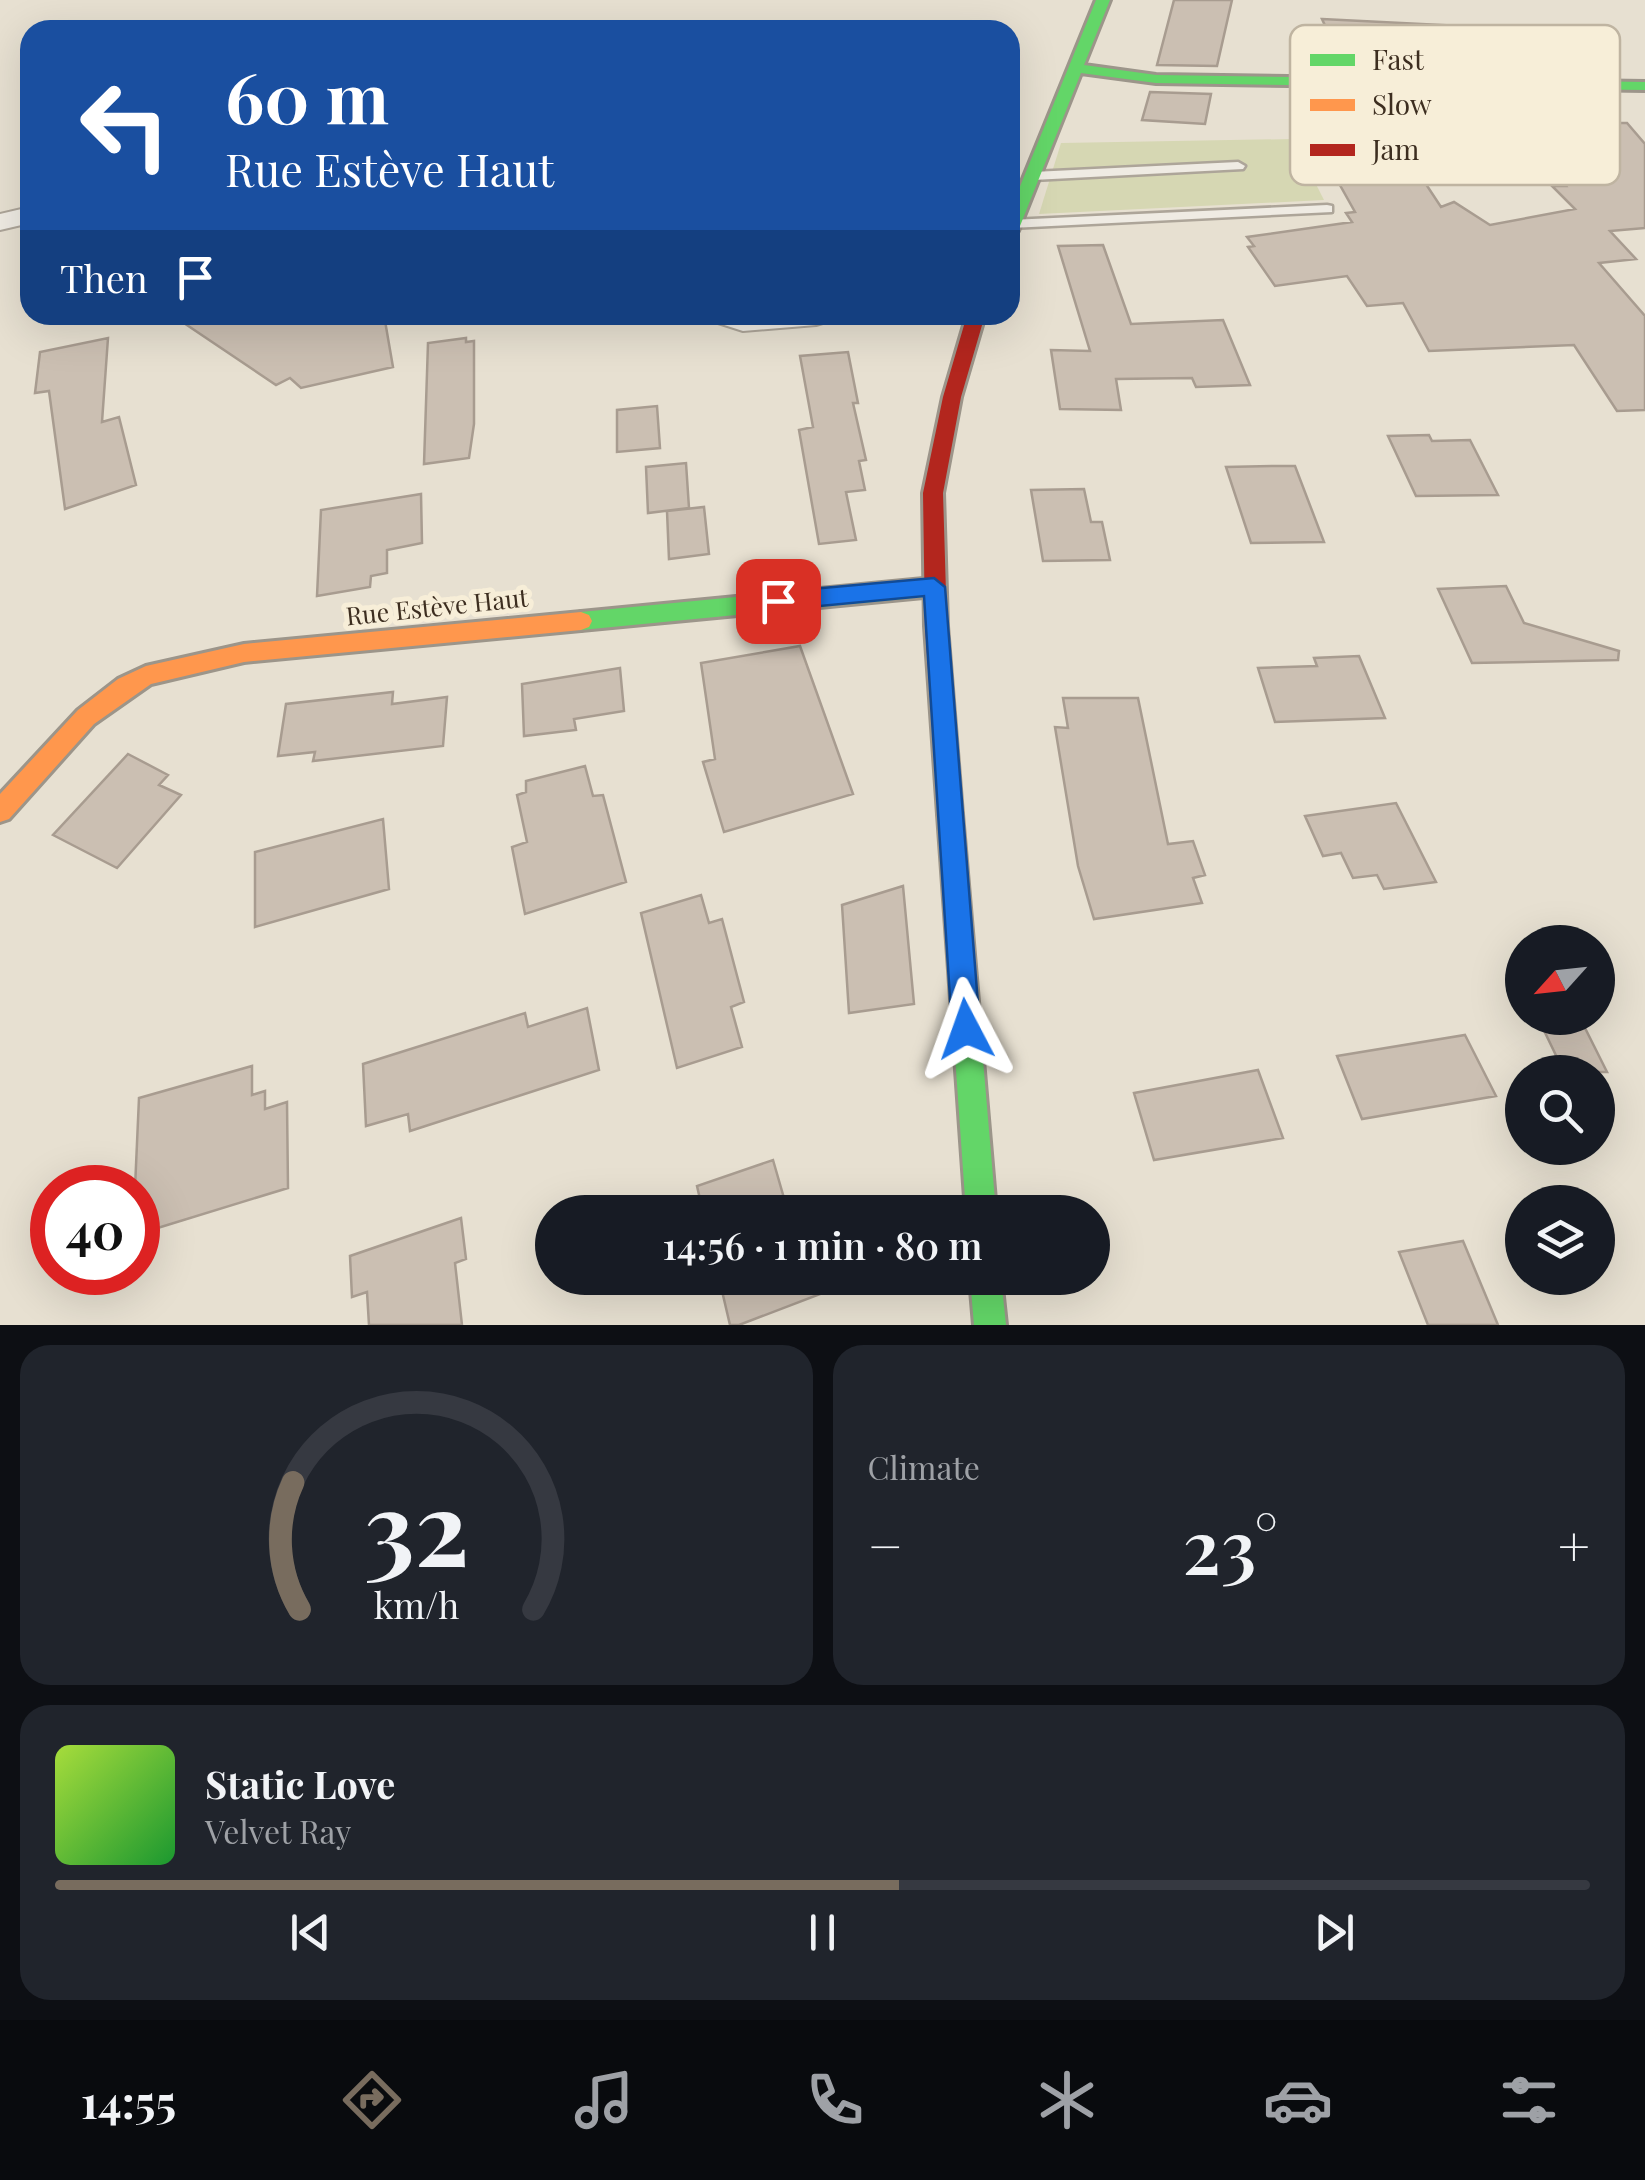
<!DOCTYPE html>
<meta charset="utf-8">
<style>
:root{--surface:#171b24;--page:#20242c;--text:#f1f3f6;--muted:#9ea1a6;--line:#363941;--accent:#786c5e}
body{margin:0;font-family:"Playfair Display",serif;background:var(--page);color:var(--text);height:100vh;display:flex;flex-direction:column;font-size:38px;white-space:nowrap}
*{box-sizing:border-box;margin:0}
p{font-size:32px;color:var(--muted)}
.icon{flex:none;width:55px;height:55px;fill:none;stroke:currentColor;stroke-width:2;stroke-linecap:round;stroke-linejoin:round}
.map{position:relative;height:1325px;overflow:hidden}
.side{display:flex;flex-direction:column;gap:20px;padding:20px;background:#0d0f14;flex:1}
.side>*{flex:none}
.top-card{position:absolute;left:20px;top:20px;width:1000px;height:305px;border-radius:30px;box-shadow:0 10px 40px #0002;background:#1a4fa0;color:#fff;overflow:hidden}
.needle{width:65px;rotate:243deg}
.tools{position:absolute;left:1505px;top:925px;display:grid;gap:20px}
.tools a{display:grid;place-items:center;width:110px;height:110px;border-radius:50%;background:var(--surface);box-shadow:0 10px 40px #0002;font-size:50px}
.speed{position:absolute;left:30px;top:1165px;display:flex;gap:20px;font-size:50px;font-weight:700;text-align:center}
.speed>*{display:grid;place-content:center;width:130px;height:130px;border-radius:50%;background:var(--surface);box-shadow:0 10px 40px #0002;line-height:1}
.speed .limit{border:15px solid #d22;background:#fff;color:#111}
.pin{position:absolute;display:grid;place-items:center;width:85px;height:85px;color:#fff;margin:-42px;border-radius:20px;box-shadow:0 5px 15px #0006}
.me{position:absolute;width:110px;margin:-55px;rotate:356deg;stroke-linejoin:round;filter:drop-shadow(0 0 8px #0008)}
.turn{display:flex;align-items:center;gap:35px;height:210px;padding:0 40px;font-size:45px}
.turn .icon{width:130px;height:130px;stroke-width:2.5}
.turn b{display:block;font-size:70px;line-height:85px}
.then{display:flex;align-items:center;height:95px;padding:0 40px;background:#0003;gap:20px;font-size:38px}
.big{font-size:75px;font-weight:600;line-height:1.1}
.side .tile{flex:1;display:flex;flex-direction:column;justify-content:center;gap:15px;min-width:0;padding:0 35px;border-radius:30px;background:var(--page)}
.side .dial{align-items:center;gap:0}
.dial svg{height:260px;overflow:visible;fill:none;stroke:var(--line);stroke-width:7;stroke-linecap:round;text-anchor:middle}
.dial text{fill:var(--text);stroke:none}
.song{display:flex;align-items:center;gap:30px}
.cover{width:120px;height:120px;border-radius:15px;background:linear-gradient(135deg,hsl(80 70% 55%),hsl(130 70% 35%))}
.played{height:10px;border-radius:5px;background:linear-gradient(90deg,var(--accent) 55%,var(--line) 55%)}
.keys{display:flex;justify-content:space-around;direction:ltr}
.heat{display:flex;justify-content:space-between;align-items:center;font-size:55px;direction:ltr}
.side .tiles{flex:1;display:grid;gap:20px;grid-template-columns:1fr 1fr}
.tile:last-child{grid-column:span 2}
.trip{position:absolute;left:535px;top:1195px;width:575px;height:100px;border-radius:50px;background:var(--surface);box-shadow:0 10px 40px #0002;font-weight:600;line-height:100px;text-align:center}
.dock{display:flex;height:160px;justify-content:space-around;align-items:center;background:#090b0e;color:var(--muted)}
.dock .icon{width:70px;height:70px}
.dock .selected{color:var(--accent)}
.dock b{font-size:45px;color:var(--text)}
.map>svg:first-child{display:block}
.green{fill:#d6d7b3}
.building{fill:#cbbfb2;stroke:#a89c90;stroke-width:2.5}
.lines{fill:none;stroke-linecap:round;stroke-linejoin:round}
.lane-casing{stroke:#ada599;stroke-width:5}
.street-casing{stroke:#ada599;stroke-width:4}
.fast-casing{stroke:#9c958a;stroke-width:6}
.slow-casing{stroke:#9c958a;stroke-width:6}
.jam-casing{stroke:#9c958a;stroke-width:6}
.lane{fill:#efebe3;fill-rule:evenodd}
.street{fill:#efebe3;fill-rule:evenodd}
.fast{fill:#63d668;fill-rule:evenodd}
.slow{fill:#ff974d;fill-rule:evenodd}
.jam{fill:#b3261e;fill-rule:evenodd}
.route{fill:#1a73e8;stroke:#114b97;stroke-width:2.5}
.labels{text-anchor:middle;stroke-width:10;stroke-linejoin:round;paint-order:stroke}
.street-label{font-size:25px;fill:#3d2e20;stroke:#f7eed8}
.key{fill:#f7eed8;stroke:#bfb4a1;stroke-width:2.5}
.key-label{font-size:28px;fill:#3d2e20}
</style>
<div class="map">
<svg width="1645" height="1325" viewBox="0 0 1645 1325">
<rect width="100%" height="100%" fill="#e7e0d1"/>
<path class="green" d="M 1293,139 L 1324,200 L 1039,214 L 1061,143 Z"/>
<path class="building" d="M 1174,0 L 1232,0 L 1217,66 L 1157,65 Z
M 1322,19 L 1541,30 L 1539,64 L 1384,60 L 1388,69 L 1345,68 Z
M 1150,92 L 1211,94 L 1205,124 L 1142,120 Z
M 1358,96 L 1402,96 L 1414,120 L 1383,119 L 1441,207 L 1454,202 L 1490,225 L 1575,209 L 1552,186 L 1566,186 L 1544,155 L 1589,154 L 1567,123 L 1627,123 L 1645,144 L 1645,228 L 1610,231 L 1636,259 L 1599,263 L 1645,316 L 1645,410 L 1617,411 L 1574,345 L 1429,351 L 1403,303 L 1367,306 L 1347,276 L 1275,286 L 1248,247 L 1254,246 L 1247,237 L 1352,222 L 1346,213 L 1355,212 L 1294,103 L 1361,103 Z
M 1103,245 L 1131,324 L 1223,320 L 1250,385 L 1196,387 L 1192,378 L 1116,379 L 1121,410 L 1060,409 L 1051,350 L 1090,351 L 1058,246 Z
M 172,315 L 384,315 L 393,367 L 301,388 L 290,378 L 276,385 Z
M 108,338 L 102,422 L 119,417 L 136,485 L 65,509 L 49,391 L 35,393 L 40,352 Z
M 466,338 L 466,342 L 474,341 L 474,424 L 469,458 L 424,464 L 428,343 Z
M 848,352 L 858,403 L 853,403 L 866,460 L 859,461 L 865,490 L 846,492 L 856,540 L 819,544 L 799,430 L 813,427 L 800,356 Z
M 657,406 L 660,448 L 617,452 L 617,410 Z
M 1429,435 L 1432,441 L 1470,440 L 1498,495 L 1416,496 L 1388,436 Z
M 686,463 L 689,508 L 648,513 L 646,467 Z
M 1272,466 L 1295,466 L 1324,542 L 1251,543 L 1226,467 Z
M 1084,489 L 1091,522 L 1102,522 L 1110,560 L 1043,561 L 1031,490 Z
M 421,494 L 422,543 L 387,550 L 387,573 L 371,576 L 370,587 L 317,596 L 321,510 Z
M 704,507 L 709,554 L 669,559 L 667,511 Z
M 1506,586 L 1524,623 L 1619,651 L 1618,660 L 1472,663 L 1438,589 Z
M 800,646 L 853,794 L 724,832 L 703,762 L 715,759 L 701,663 Z
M 1359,656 L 1385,718 L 1275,722 L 1258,668 L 1317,666 L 1314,658 Z
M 620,668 L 624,711 L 574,719 L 576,730 L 524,736 L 522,684 Z
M 393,692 L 392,704 L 447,697 L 443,746 L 313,761 L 315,752 L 278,756 L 286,704 Z
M 1063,698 L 1138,698 L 1168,844 L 1193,841 L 1205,875 L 1193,878 L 1202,903 L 1094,919 L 1078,866 L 1055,727 L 1068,728 Z
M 128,754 L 168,775 L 159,785 L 181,795 L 117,868 L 53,835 Z
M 585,766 L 593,796 L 603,795 L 626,882 L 525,914 L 512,847 L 527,842 L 517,795 L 526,792 L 526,781 Z
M 1396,803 L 1436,882 L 1384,889 L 1377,875 L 1353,878 L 1341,853 L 1323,856 L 1305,816 Z
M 383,819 L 389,889 L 255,927 L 255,852 Z
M 903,886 L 914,1004 L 849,1013 L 842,905 Z
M 701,895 L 709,923 L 722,919 L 744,1002 L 731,1007 L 742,1047 L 677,1068 L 641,913 Z
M 587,1008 L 599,1070 L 410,1131 L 408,1114 L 366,1126 L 363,1064 L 525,1013 L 528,1027 Z
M 1538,1018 L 1580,1018 L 1607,1072 L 1564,1072 Z
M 1465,1035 L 1496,1096 L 1362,1119 L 1337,1056 Z
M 252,1066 L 252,1095 L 265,1091 L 265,1109 L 287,1102 L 288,1188 L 138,1234 L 135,1188 L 139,1098 Z
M 1258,1070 L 1283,1138 L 1154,1160 L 1134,1093 Z
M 773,1160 L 788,1212 L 703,1212 L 697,1186 Z
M 461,1218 L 466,1259 L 455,1263 L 462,1325 L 369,1325 L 367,1292 L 352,1297 L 350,1256 Z
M 1463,1241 L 1498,1325 L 1428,1325 L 1399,1252 Z
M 719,1278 L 824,1278 L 828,1291 L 739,1325 L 730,1325 Z"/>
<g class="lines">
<g class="lane-casing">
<path id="lane" d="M 1238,162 L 1245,166 L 1243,169 L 1033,180 L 1026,176 L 1033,172 Z
M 1327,205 L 1332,206 L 1332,212 L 1010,228 L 1010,220 L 1013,220 Z"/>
</g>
<g class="street-casing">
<path id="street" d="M 30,207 L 30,223 L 0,230 L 0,214 Z
M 710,315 L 831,315 L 826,322 L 816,325 L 743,331 L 715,322 Z"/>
</g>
<g class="fast-casing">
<path id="fast" d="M 1096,0 L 1110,0 L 1084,65 L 1156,75 L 1645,82 L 1645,90 L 1156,83 L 1081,73 L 1018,231 L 1010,236 L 1010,211 Z
M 934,578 L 945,587 L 934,596 L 581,630 L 573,627 L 570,621 L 573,615 L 581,612 Z
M 950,803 L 959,806 L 962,814 L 996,1212 L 966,1212 L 938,814 L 941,806 Z
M 970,1278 L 1001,1278 L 1006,1325 L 974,1325 Z"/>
</g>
<g class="slow-casing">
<path id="slow" d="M 581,612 L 589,615 L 592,621 L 589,627 L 581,630 L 244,662 L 151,684 L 94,724 L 9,819 L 0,822 L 0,794 L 78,710 L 118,679 L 146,666 L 244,644 Z"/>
</g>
<g class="jam-casing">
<path id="jam" d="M 967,315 L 985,315 L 961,397 L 943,493 L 947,626 L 962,814 L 959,822 L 950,825 L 941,822 L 938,814 L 925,626 L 923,493 L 943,397 Z"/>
</g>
<use href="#lane" class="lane"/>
<use href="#street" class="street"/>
<use href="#fast" class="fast"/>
<use href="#slow" class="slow"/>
<use href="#jam" class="jam"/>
</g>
<path class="route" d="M 934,578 L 945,587 L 980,1029 L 976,1039 L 966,1043 L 956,1039 L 952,1029 L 924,596 L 778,610 L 767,601 L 778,592 Z"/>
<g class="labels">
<g class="street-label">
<text transform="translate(437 607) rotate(-6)" y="9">Rue Estève Haut</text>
</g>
</g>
<rect x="1290" y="25" width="330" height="160" rx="15" class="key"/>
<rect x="1310" y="54" width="45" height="12" fill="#63d668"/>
<rect x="1310" y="99" width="45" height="12" fill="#ff974d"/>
<rect x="1310" y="144" width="45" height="12" fill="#b3261e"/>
<g class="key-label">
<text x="1372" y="70">Fast</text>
<text x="1372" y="115">Slow</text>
<text x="1372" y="160">Jam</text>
</g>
</svg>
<div class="tools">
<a><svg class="needle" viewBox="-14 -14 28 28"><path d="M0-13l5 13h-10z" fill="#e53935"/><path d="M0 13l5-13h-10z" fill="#9ea1a6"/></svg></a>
<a><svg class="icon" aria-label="search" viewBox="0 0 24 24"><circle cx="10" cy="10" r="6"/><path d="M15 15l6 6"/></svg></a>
<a><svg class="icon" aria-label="layers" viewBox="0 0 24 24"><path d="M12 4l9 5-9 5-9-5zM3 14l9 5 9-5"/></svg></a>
</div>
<div class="speed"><div class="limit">40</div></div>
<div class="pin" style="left:778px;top:601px;background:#d93025"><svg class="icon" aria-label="arrive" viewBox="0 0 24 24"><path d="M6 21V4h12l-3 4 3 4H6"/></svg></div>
<svg class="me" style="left:966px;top:1029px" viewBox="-20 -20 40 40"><path d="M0-17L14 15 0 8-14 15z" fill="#1a73e8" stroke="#fff" stroke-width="4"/></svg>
<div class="trip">14:56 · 1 min · 80 m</div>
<div class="top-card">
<div class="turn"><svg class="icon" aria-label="left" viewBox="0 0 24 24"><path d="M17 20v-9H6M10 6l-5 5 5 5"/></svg><div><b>60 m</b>Rue Estève Haut</div></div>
<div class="then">Then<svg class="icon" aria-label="arrive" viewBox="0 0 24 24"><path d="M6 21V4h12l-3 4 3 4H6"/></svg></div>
</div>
</div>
<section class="side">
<div class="tiles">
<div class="tile dial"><svg viewBox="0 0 100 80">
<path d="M14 69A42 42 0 1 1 86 69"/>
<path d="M14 69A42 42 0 0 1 12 30" stroke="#786c5e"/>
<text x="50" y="56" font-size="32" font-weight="700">32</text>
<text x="50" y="72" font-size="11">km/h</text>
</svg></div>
<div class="tile"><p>Climate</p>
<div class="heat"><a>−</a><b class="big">23°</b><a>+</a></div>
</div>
<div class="tile">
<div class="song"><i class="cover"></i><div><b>Static Love</b><p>Velvet Ray</p></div></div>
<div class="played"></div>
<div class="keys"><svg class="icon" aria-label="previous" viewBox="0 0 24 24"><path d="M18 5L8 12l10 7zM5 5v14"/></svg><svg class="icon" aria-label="pause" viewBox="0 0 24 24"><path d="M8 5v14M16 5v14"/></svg><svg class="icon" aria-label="next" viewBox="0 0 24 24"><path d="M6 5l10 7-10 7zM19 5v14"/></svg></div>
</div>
</div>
</section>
<nav class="dock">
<b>14:55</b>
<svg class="icon selected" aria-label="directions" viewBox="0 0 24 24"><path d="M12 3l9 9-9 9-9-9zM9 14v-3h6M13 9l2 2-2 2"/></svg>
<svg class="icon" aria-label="music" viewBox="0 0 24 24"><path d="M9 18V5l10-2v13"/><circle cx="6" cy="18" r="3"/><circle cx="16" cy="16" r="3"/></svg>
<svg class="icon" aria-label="phone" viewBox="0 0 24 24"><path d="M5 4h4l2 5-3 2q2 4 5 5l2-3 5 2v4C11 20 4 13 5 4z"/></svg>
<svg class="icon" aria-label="climate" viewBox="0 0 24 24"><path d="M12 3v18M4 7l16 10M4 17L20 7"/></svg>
<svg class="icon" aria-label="car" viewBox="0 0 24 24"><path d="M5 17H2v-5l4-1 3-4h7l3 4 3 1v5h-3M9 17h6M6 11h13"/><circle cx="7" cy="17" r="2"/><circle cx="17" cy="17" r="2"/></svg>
<svg class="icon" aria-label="filters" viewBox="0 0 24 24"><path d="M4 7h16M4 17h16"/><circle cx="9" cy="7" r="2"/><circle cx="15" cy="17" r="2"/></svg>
</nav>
